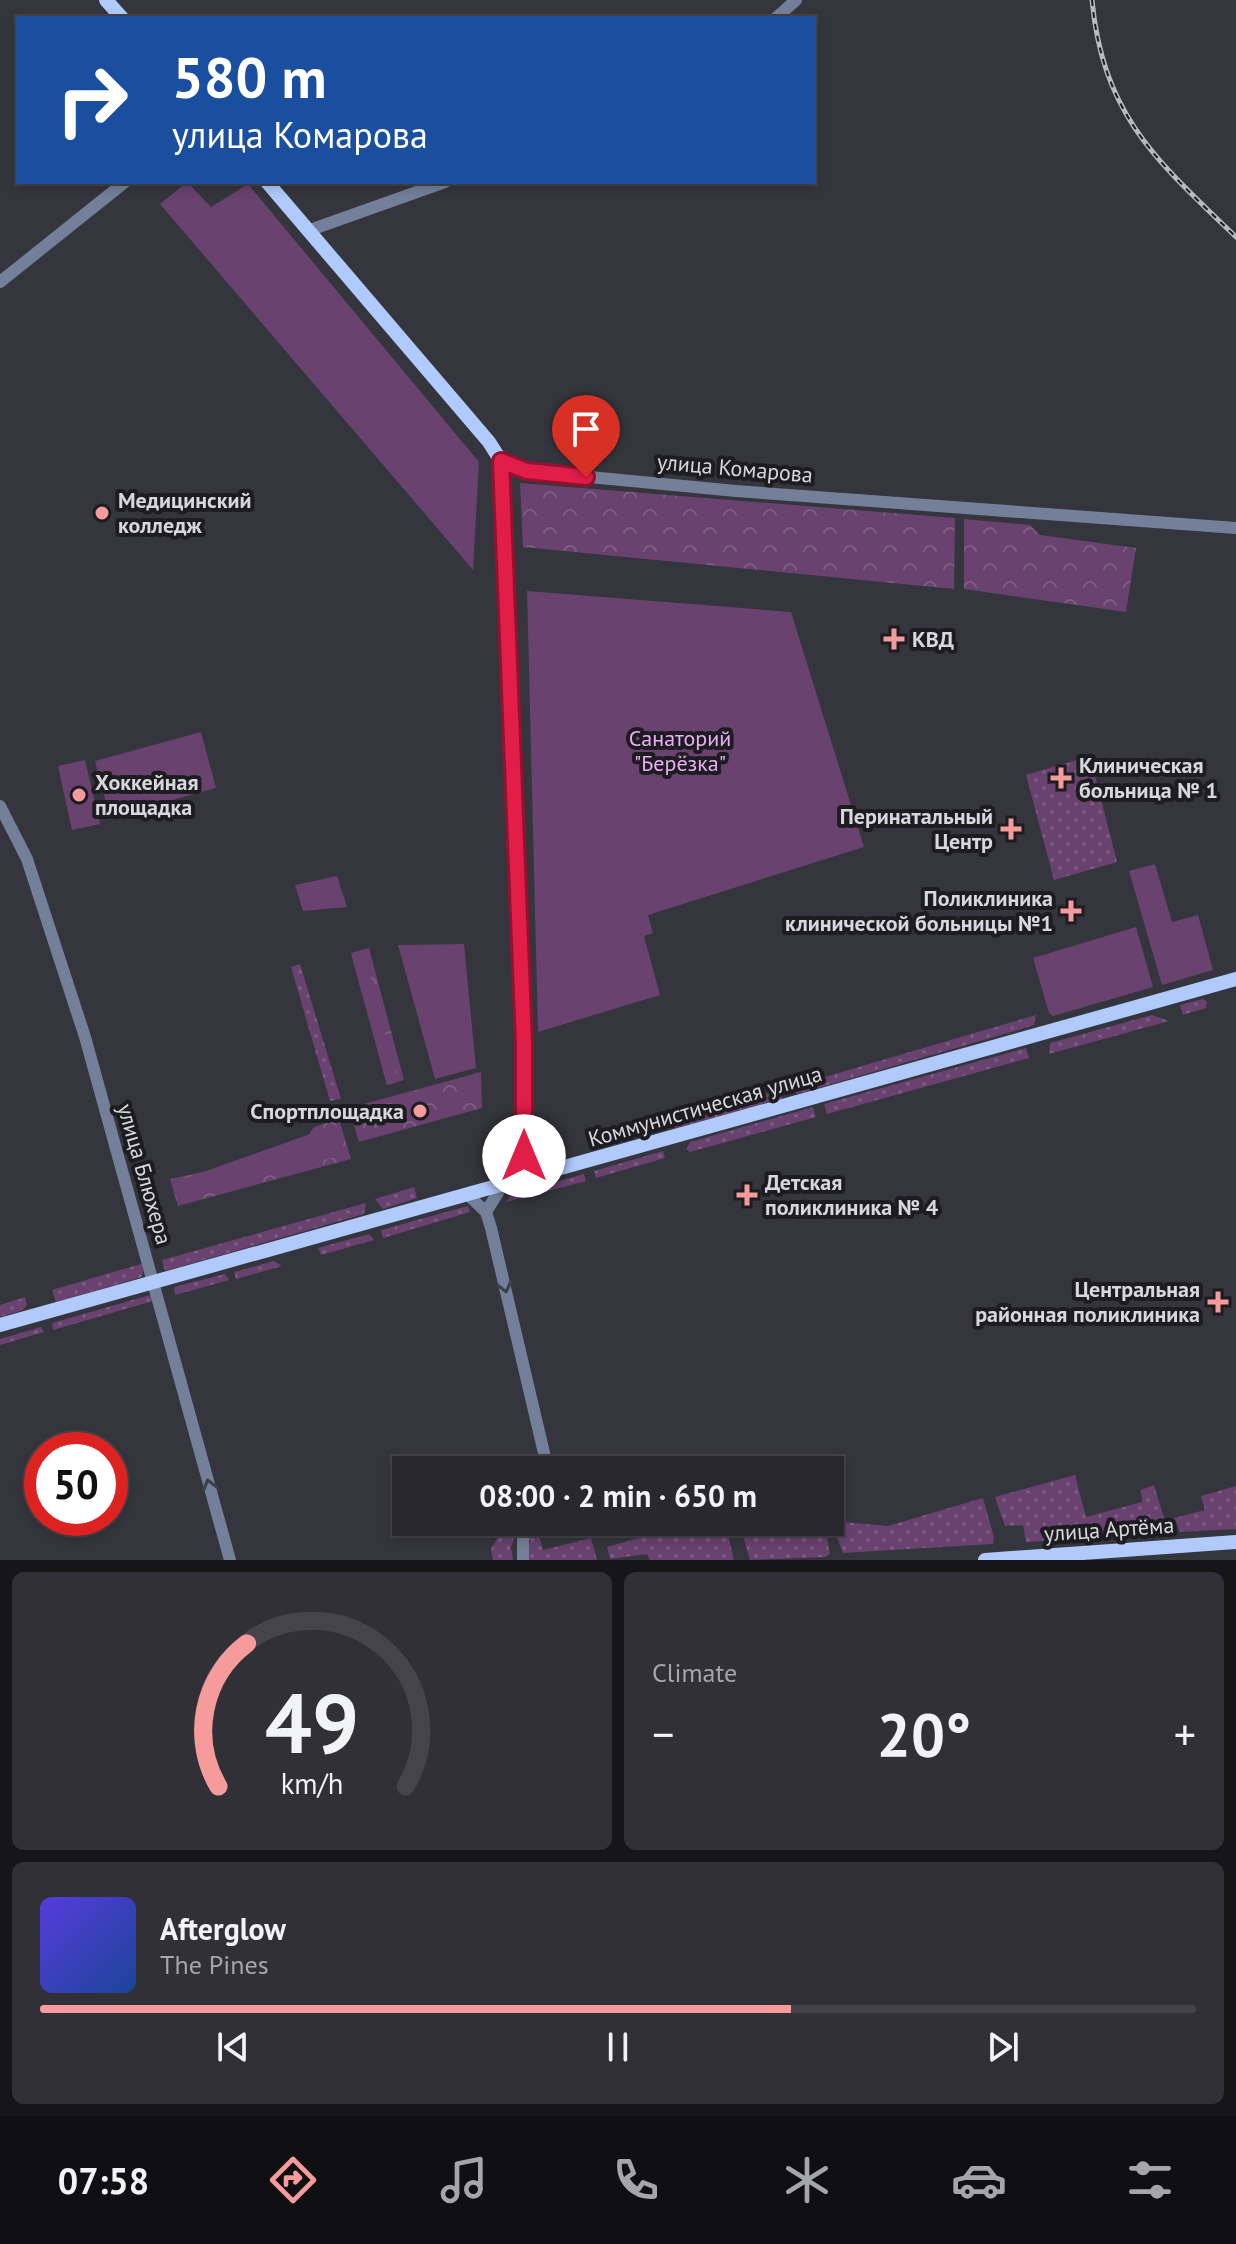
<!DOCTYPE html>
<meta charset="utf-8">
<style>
:root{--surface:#28282e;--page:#303036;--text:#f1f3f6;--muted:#a5a6aa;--line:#44444a;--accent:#f59b9b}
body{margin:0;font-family:"PT Sans",sans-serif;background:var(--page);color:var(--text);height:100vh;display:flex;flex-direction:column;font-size:30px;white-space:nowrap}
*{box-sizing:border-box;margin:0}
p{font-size:26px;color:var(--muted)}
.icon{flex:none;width:44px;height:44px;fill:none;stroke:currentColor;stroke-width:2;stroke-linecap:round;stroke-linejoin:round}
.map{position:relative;height:1560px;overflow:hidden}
.side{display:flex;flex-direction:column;gap:12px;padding:12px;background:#161619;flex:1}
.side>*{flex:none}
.top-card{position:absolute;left:16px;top:16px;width:800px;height:168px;border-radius:0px;box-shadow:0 4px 12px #0003,0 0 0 2px var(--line);background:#1a4fa0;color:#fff;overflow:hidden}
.speed{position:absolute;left:24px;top:1432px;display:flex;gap:16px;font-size:40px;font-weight:700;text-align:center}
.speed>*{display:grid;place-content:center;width:104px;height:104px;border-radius:50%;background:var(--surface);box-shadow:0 4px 12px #0003,0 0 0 2px var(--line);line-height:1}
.speed .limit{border:12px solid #d22;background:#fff;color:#111}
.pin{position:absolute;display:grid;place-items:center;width:68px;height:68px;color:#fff;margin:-82px -34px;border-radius:50% 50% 50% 0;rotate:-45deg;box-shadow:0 0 8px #0007}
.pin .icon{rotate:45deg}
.me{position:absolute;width:88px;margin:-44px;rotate:0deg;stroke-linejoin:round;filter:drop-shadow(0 0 6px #0008)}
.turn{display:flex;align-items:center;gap:28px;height:168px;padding:0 24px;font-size:36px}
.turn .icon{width:104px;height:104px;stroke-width:2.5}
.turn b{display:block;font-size:56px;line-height:68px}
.big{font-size:60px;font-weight:700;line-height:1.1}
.side .card{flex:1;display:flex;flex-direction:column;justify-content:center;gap:12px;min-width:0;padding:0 28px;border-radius:12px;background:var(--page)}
.side .dial{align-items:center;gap:0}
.dial svg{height:208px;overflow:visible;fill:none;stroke:var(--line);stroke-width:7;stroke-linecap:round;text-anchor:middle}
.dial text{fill:var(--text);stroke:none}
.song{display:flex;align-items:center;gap:24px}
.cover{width:96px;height:96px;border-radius:12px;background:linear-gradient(135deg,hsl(250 70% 55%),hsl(220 70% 35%))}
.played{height:8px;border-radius:4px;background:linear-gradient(90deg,var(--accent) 65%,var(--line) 65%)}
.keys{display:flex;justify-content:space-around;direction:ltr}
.heat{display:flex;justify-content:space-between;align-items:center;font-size:44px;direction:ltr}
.side .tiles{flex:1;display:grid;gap:12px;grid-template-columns:1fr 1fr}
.card:last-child{grid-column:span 2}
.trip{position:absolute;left:392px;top:1456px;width:452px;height:80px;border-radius:0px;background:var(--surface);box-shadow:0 4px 12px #0003,0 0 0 2px var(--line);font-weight:700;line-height:80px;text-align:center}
.tab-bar{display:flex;height:128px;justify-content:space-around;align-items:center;background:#101012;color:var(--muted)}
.tab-bar .icon{width:56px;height:56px}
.tab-bar .active{color:var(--accent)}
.tab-bar b{font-size:36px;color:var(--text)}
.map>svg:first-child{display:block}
.grass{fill:url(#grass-dots)}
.forest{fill:url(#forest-crowns)}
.green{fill:#69426f}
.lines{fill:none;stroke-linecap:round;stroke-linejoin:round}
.minor{stroke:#748099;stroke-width:12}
.major{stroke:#b1cafc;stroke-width:14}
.rail-casing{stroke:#b9babf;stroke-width:5}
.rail{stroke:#1d1d21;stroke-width:2;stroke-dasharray:6;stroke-linecap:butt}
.oneway{stroke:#3b404b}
.route-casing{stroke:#92132f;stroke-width:20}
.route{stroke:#e11d48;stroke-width:14}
.poi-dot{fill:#f59b9b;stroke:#1d1d21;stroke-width:3}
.labels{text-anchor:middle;stroke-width:8;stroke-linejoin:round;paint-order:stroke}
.street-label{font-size:22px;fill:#d7d8dd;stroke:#1d1d21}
.poi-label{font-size:22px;font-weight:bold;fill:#d7d8dd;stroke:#1d1d21;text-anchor:start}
.park-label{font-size:22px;fill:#eeaef7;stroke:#1d1d21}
</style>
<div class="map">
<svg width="1236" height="1560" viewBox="0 0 1236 1560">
<defs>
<pattern id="grass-dots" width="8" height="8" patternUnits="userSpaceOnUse" patternTransform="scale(2)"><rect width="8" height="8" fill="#69426f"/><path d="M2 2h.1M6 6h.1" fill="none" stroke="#7e5d83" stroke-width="1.8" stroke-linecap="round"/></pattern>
<pattern id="forest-crowns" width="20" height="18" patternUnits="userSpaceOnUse" patternTransform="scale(2)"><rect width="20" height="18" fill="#69426f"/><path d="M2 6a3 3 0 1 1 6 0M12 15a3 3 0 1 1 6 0" fill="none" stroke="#7e5d83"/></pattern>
</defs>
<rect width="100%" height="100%" fill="#35353d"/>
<path class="grass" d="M 1090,756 L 1117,862 L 1054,880 L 1026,775 Z
M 300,964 L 341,1099 L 330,1101 L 291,967 Z
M 1203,999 L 1207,1002 L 1206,1008 L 1183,1015 L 1180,1005 Z
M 1036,1015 L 1034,1025 L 1018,1030 L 797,1094 L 794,1086 Z
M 1152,1015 L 1169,1021 L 1049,1054 L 1050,1043 Z
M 1026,1048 L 1029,1058 L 827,1114 L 824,1104 Z
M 783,1089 L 782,1099 L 676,1128 L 672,1120 Z
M 813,1107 L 816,1117 L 690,1152 L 686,1149 L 690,1142 Z
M 663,1151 L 665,1158 L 596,1178 L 594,1171 Z
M 584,1174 L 586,1181 L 506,1202 L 512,1194 Z
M 414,1187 L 417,1198 L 383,1209 L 375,1199 Z
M 366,1203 L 364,1214 L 165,1271 L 162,1260 Z
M 468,1206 L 470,1212 L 383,1238 L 381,1230 Z
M 369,1234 L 374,1240 L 321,1255 L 318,1248 Z
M 274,1261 L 282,1266 L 236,1279 L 234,1272 Z
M 144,1263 L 142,1277 L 56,1302 L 52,1290 Z
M 225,1274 L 229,1280 L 175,1295 L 174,1287 Z
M 150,1295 L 153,1301 L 53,1330 L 52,1323 Z
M 25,1297 L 27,1305 L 23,1310 L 0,1317 L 0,1305 Z
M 41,1327 L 44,1332 L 0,1345 L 0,1339 Z
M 1075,1475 L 1086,1517 L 1142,1502 L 1141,1490 L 1154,1485 L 1167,1528 L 1163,1533 L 1026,1542 L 1023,1525 L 1005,1526 L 995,1497 Z
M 1236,1486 L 1236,1529 L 1180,1532 L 1174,1518 L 1205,1510 L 1201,1496 Z
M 983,1498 L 994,1537 L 993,1544 L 843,1553 L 831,1521 L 888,1526 Z
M 507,1522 L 521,1522 L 511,1547 L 513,1560 L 493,1560 L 491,1549 Z
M 535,1522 L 543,1550 L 591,1538 L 597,1560 L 528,1560 L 527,1552 Z
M 694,1522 L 725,1522 L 734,1560 L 650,1560 L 647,1554 L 610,1559 L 607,1547 Z
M 739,1522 L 824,1522 L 830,1554 L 825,1557 L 750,1560 Z"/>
<path class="forest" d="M 520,483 L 955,518 L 954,589 L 523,547 Z
M 964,519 L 1030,525 L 1040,535 L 1136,548 L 1126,612 L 964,589 Z
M 369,948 L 404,1080 L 387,1085 L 351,953 Z
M 481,1072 L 482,1108 L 359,1142 L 349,1108 Z
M 339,1119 L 351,1159 L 178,1206 L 170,1179 L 296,1152 L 314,1127 Z"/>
<path class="green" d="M 187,182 L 211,207 L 248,184 L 479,462 L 473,570 L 160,204 Z
M 527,591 L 791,612 L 864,847 L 648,915 L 653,933 L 644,936 L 660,995 L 538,1032 Z
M 201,732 L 216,788 L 110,817 L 95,761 Z
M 85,760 L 100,824 L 72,830 L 58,766 Z
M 1155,864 L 1172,922 L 1198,915 L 1213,970 L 1162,985 L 1129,871 Z
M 337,876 L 347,907 L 303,911 L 295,885 Z
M 1136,927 L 1153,987 L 1053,1016 L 1049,1013 L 1033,958 Z
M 464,944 L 476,1068 L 435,1079 L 398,945 Z
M 365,957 L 398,1082 L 387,1085 L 353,961 Z
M 336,1125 L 342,1155 L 182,1200 L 172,1183 Z"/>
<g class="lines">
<path class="minor" d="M 776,18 L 796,0
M 310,230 L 445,182
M 0,282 L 125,182
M 501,461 L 527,471 L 736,491 L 1236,528
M 0,806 L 27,859 L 85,1037 L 230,1560
M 468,1195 L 486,1212 L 491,1228 L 548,1470
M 486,1212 L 502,1186
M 523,1560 L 523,1540 L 529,1522"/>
<path class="major" d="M 106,0 L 122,18
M 267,182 L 489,442 L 501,461 L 515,779 L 524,1156 L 530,1178
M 0,1325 L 1236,979
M 985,1560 L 1236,1542"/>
<g class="rail-casing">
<path id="rail" d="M 1092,0 C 1103,116 1158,162 1236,237"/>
</g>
<use href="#rail" class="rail"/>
</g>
<defs><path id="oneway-chevron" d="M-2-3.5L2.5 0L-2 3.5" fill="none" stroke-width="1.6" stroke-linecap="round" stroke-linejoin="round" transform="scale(2)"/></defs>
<g class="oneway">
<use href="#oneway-chevron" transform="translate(505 1287) rotate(77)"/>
<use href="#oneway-chevron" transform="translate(209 1485) rotate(-105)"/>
</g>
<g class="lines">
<g class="route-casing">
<path id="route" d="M 524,1156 L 524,1044 L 501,461 L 527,471 L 586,477"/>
</g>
<use href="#route" class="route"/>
</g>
<g class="poi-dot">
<circle cx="102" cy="513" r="8"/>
<path d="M890 627h8v8h8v8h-8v8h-8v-8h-8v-8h8z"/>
<path d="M1057 766h8v8h8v8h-8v8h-8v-8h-8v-8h8z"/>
<circle cx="79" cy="795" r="8"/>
<path d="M1007 817h8v8h8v8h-8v8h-8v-8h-8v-8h8z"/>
<path d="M1067 899h8v8h8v8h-8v8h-8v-8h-8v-8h8z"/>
<circle cx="420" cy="1111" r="8"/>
<path d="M743 1183h8v8h8v8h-8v8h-8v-8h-8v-8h8z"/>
<path d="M1214 1290h8v8h8v8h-8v8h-8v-8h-8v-8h8z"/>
</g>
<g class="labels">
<g class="street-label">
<text transform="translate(735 468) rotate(5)" y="8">улица Комарова</text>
<text transform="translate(705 1106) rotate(-16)" y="8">Коммунистическая улица</text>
<text transform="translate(145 1174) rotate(74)" y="8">улица Блюхера</text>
<text transform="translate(1109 1529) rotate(-4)" y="8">улица Артёма</text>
</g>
<g class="poi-label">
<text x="118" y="508">Медицинский<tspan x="118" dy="25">колледж</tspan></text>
<text x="912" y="647">КВД</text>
<text x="1079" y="773">Клиническая<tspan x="1079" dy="25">больница № 1</tspan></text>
<text x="95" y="790">Хоккейная<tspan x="95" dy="25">площадка</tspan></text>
<text x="993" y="824" text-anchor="end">Перинатальный<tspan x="993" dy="25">Центр</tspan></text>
<text x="1053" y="906" text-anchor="end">Поликлиника<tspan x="1053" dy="25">клинической больницы №1</tspan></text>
<text x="404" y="1119" text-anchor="end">Спортплощадка</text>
<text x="765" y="1190">Детская<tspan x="765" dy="25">поликлиника № 4</tspan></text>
<text x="1200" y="1297" text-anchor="end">Центральная<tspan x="1200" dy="25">районная поликлиника</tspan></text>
</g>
<g class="park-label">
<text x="680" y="746">Санаторий<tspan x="680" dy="25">"Берёзка"</tspan></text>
</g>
</g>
</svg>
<div class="speed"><div class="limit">50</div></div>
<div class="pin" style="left:586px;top:477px;background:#d93025"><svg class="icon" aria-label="arrive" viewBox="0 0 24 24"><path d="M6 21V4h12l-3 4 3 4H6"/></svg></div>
<svg class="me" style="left:524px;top:1156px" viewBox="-20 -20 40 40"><circle r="19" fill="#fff"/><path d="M0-13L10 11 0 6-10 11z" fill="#e11d48"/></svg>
<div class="trip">08:00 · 2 min · 650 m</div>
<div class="top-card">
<div class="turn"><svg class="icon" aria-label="right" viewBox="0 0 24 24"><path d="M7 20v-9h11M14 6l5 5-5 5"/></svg><div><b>580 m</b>улица Комарова</div></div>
</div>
</div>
<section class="side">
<div class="tiles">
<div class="card dial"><svg viewBox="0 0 100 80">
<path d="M14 69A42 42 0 1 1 86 69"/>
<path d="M14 69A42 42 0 0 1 25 14" stroke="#f59b9b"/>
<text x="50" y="56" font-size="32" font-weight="700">49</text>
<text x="50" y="72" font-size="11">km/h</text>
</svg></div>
<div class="card"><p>Climate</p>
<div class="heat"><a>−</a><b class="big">20°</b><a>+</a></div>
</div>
<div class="card">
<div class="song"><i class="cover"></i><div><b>Afterglow</b><p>The Pines</p></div></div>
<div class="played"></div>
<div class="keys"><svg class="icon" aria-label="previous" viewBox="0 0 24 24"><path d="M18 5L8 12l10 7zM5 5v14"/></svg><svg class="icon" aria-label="pause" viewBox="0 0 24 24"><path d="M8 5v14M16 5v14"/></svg><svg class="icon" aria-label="next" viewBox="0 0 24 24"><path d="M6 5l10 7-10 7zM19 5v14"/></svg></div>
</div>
</div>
</section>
<nav class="tab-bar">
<b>07:58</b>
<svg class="icon active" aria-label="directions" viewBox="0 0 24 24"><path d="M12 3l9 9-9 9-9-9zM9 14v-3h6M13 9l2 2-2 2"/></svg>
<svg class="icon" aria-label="music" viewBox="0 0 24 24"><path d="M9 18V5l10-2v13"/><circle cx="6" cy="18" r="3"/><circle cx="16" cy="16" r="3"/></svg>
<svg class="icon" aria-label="phone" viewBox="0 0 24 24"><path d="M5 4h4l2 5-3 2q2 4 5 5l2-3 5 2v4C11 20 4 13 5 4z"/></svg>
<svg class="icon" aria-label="climate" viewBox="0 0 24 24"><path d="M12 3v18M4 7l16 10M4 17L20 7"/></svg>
<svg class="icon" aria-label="car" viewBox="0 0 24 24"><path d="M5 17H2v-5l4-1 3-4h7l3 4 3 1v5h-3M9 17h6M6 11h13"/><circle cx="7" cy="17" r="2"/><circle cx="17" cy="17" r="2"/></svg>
<svg class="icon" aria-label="filters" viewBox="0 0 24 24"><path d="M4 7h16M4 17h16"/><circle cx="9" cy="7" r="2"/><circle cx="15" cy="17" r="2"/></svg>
</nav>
